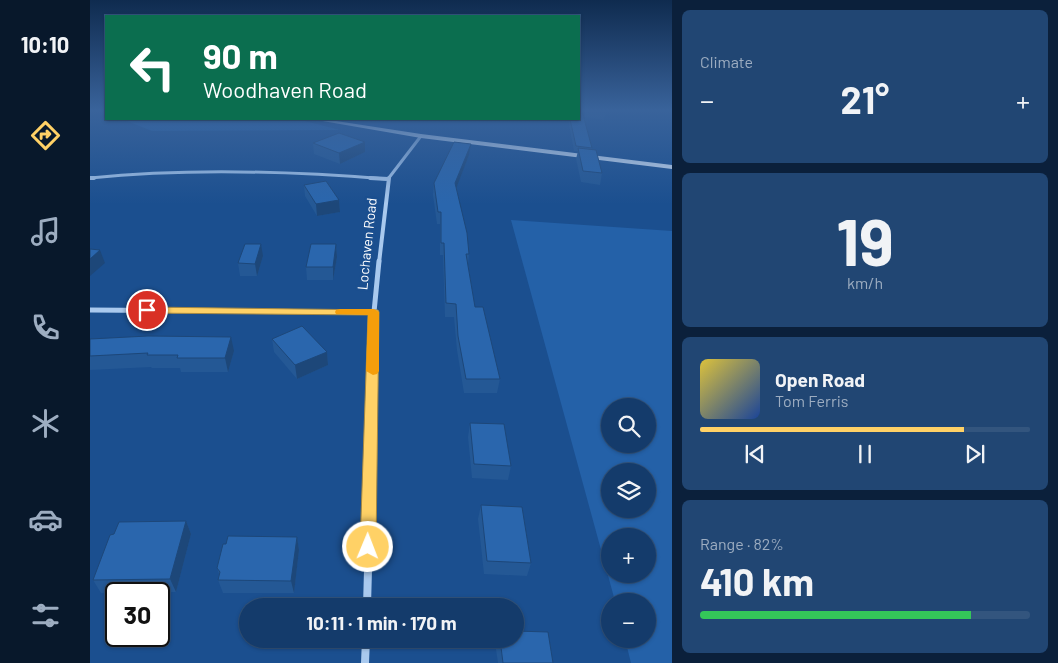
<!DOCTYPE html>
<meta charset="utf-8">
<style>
:root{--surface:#143b6b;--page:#214673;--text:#f1f3f6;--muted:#9dadc1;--line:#33557e;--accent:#ffd166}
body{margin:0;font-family:Barlow,sans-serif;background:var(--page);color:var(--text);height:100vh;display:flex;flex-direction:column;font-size:19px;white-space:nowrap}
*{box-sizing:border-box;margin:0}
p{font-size:16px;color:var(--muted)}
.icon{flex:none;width:28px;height:28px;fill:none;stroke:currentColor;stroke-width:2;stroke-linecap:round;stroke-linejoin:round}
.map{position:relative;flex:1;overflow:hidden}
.side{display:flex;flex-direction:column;gap:10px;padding:10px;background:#0b203b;width:386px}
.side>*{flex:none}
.guide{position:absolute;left:15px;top:15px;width:475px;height:105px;border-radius:0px;box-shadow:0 1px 4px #0004,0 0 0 1px var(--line);background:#0b6e4f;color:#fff;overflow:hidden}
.controls{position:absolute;left:511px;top:398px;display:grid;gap:10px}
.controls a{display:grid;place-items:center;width:55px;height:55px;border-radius:50%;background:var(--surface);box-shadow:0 1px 4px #0004,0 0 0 1px var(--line);font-size:25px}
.speed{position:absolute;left:15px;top:582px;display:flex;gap:10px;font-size:25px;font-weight:700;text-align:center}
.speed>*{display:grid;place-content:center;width:65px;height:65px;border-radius:50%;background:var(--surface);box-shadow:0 1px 4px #0004,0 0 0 1px var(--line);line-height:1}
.speed .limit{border:2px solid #111;border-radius:8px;background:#fff;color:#111}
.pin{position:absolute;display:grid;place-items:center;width:42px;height:42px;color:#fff;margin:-21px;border:2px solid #fff;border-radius:50%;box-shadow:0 1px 5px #0007}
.me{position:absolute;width:55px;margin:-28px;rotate:1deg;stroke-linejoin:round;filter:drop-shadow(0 0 4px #0008)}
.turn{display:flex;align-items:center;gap:18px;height:105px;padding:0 15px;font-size:22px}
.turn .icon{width:65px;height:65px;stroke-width:2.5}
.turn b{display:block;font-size:35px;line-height:42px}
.big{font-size:38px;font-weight:700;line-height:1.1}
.side .card{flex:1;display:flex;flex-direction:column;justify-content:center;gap:8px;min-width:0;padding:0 18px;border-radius:8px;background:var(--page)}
.side .dial{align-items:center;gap:0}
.dial b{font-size:65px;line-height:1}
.song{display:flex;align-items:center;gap:15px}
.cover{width:60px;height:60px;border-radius:8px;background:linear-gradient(135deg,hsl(50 70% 55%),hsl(220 70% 35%))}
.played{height:5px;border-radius:2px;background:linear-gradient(90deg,var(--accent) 80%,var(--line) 80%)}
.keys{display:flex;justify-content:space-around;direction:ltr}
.heat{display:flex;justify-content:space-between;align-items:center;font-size:28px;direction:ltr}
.charge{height:8px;border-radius:4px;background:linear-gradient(90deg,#34c759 82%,var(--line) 0)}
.trip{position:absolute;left:149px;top:598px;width:285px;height:50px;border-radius:25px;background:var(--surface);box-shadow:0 1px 4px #0004,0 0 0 1px var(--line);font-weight:700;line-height:50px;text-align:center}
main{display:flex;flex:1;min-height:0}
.tabs{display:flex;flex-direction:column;width:90px;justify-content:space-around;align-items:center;background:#08182b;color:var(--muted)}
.tabs .icon{width:35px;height:35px}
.tabs .active{color:var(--accent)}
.tabs b{font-size:22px;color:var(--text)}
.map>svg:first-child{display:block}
.green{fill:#2461a8;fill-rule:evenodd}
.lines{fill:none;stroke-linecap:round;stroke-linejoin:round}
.street-far4{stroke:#a9c9ee;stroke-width:3}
.street-far3{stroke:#a9c9ee;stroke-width:4}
.street-far2{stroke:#a9c9ee;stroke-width:5}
.street-far1{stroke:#a9c9ee;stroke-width:6}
.street{stroke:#a9c9ee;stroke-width:8}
.secondary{fill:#d6e6fa;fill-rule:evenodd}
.wall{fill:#245895}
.shaded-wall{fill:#1d4779}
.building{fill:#2a66ad;stroke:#1d4779}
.route{fill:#ffd166;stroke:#a68842}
.slow{fill:#f59e0b}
.labels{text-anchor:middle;stroke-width:5;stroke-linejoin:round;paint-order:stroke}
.street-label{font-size:14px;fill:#fff;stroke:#1b4f8f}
</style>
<main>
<nav class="tabs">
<b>10:10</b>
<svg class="icon active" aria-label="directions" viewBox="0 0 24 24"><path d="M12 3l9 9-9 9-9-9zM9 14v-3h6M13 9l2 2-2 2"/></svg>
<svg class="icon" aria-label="music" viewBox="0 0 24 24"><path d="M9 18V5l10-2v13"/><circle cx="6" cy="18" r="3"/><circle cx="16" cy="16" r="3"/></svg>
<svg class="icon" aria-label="phone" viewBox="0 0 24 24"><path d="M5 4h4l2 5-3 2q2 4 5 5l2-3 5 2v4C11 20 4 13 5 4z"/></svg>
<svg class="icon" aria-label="climate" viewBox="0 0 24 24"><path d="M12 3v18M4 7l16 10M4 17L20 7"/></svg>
<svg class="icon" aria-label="car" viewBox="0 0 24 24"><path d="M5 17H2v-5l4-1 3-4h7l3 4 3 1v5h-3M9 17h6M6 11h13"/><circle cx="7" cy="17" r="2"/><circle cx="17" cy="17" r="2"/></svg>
<svg class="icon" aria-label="filters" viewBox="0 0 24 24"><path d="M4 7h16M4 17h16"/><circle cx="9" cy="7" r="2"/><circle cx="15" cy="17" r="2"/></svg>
</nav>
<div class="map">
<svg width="582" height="663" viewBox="0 0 582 663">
<rect width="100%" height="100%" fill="#1b4f8f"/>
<path class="green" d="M 32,119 L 207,119 L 250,130 L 62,131 Z
M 421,220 L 582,231 L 582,663 L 541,663 L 535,639 L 558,639 L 558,601 L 525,601 ZM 520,406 L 558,406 L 558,444 L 520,444 ZM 520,471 L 558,471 L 558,509 L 520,509 ZM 520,536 L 558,536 L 558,574 L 520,574 Z"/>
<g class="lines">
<path class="street-far4" d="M 0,178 C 98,168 198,171 296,179
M 298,179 L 331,136"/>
<path class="street-far3" d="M 0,178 L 4,178
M 280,178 L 298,179
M 289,263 L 299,178"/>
<path class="street-far2" d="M 0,310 L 284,312
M 283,367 L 284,312 L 289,261"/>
<path class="street-far1" d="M 280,499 L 283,366"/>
<path class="street" d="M 277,606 L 280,498
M 275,663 L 276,639"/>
<path class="secondary" d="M 221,119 L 233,119 L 331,134 L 582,165 L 582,169 L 331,138 Z"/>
</g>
<path class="wall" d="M 495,111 L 517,111 L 514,120 L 494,117 Z
M 478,119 L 489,119 L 502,148 L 502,150 L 512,173 L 510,185 L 491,182 L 486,159 L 488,151 L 484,151 Z
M 275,142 L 275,152 L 250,164 L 224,154 L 223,143 Z
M 379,155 L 366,188 L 379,254 L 378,264 L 385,307 L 410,379 L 407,393 L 374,393 L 367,350 L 364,317 L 355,317 L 353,255 L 350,255 L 350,224 L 347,224 L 343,195 L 344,183 Z
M 214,185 L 249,200 L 250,212 L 227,216 L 215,196 Z
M 246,244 L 247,257 L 243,280 L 217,280 L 216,267 Z
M 173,256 L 167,276 L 150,276 L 148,263 Z
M 0,339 L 144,351 L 138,372 L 91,372 L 90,368 L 62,368 L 61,367 L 0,370 Z
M 182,339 L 237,352 L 238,365 L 207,379 L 184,352 Z
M 380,423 L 421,466 L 418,480 L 382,478 L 378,437 Z
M 391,505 L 441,563 L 437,576 L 394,574 L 388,519 Z
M 96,521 L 101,534 L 86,592 L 11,593 L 3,580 L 24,534 Z
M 207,537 L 209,550 L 204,593 L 133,593 L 128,580 L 129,574 L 127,568 L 136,544 Z
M 407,639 L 425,639 L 463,663 L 408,663 L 405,643 Z"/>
<path class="shaded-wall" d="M 275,142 L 275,152 L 250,164 L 249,153 Z
M 381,144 L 379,155 L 364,194 L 365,183 Z
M 249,200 L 250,212 L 227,216 L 226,204 Z
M 171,244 L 173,256 L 167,276 L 165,264 Z
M 246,244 L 247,257 L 243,280 L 243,267 Z
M 10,250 L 15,263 L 0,276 L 0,259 Z
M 141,337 L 144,351 L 138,372 L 135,358 Z
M 237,352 L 238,365 L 207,379 L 205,365 Z
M 96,521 L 101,534 L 86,592 L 80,579 Z
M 207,537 L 209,550 L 204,593 L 201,581 Z"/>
<path class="building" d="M 489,111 L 492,111 L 502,148 L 486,146 L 480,119 L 489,119 Z
M 249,133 L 275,142 L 249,153 L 223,143 Z
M 364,142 L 381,144 L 365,183 L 377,233 L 379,254 L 376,254 L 385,307 L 393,307 L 410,379 L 376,379 L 368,336 L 366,304 L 356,303 L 354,243 L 351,243 L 351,212 L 348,212 L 344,183 Z
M 488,148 L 506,150 L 512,173 L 493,171 Z
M 236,181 L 249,200 L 226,204 L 214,185 Z
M 155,244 L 171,244 L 165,264 L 148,263 Z
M 221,244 L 246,244 L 243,267 L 216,267 Z
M 0,249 L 10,250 L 0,259 Z
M 212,326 L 237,352 L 205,365 L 182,339 Z
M 58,336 L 141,337 L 135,358 L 87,358 L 88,355 L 57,355 L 58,353 L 0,356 L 0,339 Z
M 380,423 L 414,424 L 421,466 L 384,464 Z
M 391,505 L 432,507 L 441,563 L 397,561 Z
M 96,521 L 80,579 L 3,580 L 20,535 L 24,534 L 29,522 Z
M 138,536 L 207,537 L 201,581 L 128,580 L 130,572 L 127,568 L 133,544 L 136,544 Z
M 425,631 L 458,632 L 463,663 L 413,663 L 410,639 L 425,639 Z"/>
<linearGradient id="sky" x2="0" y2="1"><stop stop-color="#0f2b4f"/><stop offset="0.54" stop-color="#39639b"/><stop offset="1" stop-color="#39639b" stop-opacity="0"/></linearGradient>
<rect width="582" height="204" fill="url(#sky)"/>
<path class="route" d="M 57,307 L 288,310 L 289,312 L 286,547 L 284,553 L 278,555 L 272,553 L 270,547 L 278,315 L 53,313 L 51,310 Z"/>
<path class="slow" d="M 250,309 L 284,309 L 289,312 L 289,371 L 287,374 L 283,375 L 276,371 L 278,315 L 246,314 L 245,312 L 246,310 Z"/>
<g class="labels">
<g class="street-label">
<text transform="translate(277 244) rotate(-84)" y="5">Lochaven Road</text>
</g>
</g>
</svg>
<div class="controls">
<a><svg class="icon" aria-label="search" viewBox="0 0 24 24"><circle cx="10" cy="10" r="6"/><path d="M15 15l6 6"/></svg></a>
<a><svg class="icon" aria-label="layers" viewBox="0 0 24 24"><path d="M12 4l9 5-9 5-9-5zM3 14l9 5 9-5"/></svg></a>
<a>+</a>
<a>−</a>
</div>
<div class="speed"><div class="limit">30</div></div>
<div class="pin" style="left:57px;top:310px;background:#d93025"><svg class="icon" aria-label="arrive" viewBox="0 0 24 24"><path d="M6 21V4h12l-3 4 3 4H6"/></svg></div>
<svg class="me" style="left:278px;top:547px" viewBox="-20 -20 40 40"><circle r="17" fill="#ffd166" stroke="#fff" stroke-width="3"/><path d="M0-11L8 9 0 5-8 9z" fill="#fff"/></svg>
<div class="trip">10:11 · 1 min · 170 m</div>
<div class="guide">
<div class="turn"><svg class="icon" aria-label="left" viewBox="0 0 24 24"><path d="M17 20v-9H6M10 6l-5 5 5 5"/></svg><div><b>90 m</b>Woodhaven Road</div></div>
</div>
</div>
<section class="side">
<div class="card"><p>Climate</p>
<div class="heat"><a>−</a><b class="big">21°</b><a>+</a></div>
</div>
<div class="card dial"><b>19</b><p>km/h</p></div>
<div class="card">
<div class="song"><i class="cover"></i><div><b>Open Road</b><p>Tom Ferris</p></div></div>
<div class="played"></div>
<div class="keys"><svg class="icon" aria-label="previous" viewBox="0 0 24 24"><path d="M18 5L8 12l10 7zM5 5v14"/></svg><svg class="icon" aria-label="pause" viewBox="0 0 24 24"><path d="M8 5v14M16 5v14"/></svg><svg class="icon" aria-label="next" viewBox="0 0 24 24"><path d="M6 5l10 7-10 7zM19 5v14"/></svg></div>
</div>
<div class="card"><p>Range · 82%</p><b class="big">410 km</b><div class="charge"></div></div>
</section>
</main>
